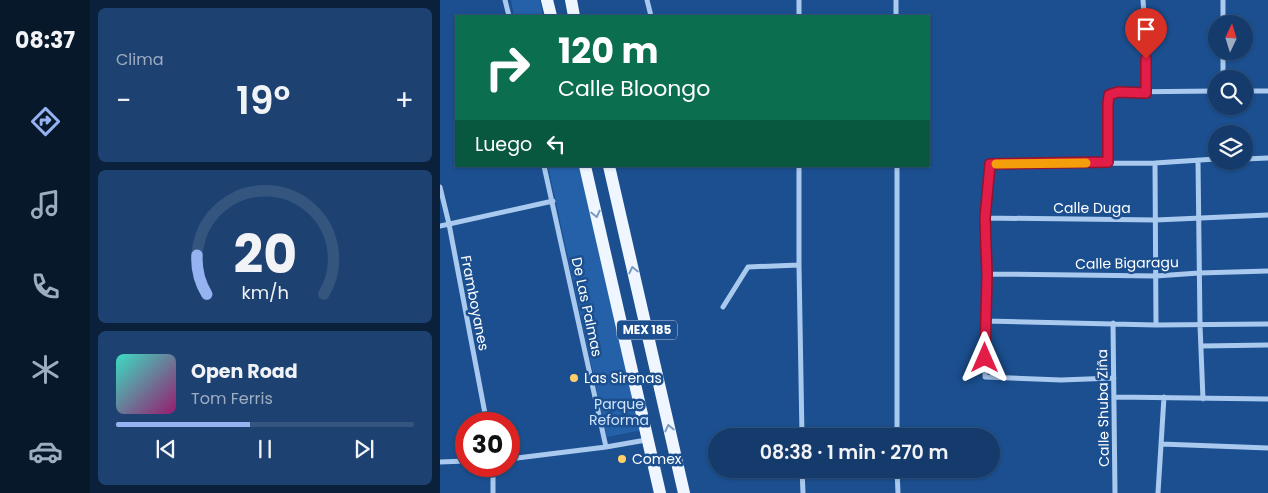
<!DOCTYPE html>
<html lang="es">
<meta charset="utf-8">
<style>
:root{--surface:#143b6b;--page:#1d4271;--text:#f1f3f6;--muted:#9dadc1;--line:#33557e;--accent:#95b2f1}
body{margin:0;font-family:Poppins,sans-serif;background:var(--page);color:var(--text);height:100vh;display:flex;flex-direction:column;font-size:19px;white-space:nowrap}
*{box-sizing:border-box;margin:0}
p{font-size:16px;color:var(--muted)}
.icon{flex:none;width:28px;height:28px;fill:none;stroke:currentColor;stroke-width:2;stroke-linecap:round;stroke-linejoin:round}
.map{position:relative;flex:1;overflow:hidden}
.details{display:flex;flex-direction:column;gap:8px;padding:8px;background:#0b203b;width:350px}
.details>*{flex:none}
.hud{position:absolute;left:15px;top:15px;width:475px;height:152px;border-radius:0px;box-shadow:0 1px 4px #0004,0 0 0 1px var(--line);background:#0b6e4f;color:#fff;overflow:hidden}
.needle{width:32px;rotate:4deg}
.fabs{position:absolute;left:768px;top:15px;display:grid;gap:10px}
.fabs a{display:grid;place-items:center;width:45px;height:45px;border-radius:50%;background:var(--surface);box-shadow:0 1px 4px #0004,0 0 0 1px var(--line);font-size:25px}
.speed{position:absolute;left:15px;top:412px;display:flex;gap:10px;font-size:25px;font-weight:700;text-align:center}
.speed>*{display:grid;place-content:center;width:65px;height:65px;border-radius:50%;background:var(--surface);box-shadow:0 1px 4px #0004,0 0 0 1px var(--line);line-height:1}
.speed .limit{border:8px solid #d22;background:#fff;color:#111}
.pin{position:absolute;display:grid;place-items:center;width:42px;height:42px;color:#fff;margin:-51px -21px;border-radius:50% 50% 50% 0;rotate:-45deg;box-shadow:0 0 5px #0007}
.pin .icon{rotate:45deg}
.me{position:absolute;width:55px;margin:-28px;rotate:0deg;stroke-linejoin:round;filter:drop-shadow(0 0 4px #0008)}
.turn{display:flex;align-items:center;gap:18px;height:105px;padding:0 20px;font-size:22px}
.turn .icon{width:65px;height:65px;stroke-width:2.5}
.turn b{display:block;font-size:35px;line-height:42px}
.then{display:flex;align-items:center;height:48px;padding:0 20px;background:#0003;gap:10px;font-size:19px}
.big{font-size:38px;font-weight:600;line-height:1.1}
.details .tile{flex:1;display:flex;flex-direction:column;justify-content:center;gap:8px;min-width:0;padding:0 18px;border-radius:8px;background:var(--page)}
.details .dial{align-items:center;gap:0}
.dial svg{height:130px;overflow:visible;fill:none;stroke:var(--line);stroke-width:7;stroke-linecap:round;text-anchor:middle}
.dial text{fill:var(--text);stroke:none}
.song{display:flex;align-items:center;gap:15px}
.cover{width:60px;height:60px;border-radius:8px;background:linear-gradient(135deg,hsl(170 70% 55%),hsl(320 70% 35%))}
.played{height:5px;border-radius:2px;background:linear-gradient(90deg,var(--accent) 45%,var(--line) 45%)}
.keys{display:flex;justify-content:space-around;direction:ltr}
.heat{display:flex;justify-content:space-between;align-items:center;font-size:28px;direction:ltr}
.trip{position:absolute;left:268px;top:428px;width:292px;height:50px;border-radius:25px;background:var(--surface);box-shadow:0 1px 4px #0004,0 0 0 1px var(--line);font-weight:600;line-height:50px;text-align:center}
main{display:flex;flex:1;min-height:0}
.tab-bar{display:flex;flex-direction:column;width:90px;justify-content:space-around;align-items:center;background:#08182b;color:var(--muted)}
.tab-bar .icon{width:35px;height:35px}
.tab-bar .current{color:var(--accent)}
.tab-bar b{font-size:22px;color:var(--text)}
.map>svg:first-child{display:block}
.green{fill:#2461a8}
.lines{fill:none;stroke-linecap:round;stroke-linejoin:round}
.street{stroke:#a9c9ee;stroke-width:5}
.primary{stroke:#f0f6ff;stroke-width:12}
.oneway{stroke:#7b9ac1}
.route-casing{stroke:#92132f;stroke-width:12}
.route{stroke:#e11d48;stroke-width:9}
.slow{stroke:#f59e0b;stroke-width:9}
.poi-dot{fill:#ffd166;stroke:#1b4f8f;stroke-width:2}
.labels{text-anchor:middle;stroke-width:5;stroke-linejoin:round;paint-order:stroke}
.shield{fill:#1b4f8f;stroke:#bbcadd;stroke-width:1}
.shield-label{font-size:12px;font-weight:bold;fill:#fff}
.street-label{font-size:14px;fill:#fff;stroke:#1b4f8f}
.poi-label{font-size:14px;fill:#fff;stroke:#1b4f8f;text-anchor:start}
.park-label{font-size:14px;fill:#cfe3fa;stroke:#1b4f8f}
</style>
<main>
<nav class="tab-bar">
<b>08:37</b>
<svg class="icon current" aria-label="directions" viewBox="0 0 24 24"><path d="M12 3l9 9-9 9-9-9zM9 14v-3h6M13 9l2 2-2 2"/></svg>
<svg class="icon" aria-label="music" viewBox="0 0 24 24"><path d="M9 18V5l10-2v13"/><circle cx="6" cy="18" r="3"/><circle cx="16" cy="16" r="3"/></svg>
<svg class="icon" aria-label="phone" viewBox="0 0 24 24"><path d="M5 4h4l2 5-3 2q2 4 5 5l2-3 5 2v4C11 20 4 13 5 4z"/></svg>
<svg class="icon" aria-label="climate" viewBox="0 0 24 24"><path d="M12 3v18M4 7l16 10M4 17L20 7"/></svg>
<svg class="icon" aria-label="car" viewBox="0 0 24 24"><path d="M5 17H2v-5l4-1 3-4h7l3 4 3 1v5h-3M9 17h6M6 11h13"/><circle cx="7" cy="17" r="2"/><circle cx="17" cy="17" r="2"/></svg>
</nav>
<section class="details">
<div class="tile"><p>Clima</p>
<div class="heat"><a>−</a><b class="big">19°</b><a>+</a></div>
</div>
<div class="tile dial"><svg viewBox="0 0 100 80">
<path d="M14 69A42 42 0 1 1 86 69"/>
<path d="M14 69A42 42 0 0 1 8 45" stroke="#95b2f1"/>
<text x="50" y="56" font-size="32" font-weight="700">20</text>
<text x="50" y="72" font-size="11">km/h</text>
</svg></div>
<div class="tile">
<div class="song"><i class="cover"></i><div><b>Open Road</b><p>Tom Ferris</p></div></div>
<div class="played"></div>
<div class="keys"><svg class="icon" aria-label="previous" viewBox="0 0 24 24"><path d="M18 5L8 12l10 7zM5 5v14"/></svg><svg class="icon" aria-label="pause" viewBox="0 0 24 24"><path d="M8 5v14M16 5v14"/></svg><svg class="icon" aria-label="next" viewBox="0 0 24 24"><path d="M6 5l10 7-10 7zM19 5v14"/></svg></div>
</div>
</section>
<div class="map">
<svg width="828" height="493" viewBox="0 0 828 493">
<rect width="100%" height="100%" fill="#1b4f8f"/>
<path class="green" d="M 71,0 L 100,0 L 103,16 L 74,16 Z
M 108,166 L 139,166 L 202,430 L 167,437 Z"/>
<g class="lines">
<path class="street" d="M 65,0 L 69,16
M 207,0 L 211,16
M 359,0 L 359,16
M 456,0 L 456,16
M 703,0 L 706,42 L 706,93
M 783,0 L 783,24
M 783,51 L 783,79
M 804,91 L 828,91
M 781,110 L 782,106
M 804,159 L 828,158
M 758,160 L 760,325 L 763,399
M 668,162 L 667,104 L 669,95 L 679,92 L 776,91
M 715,163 L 716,325
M 104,166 L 166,447
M 359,166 L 359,265 L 362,436
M 457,166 L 457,436
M 0,187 L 9,224 L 47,424
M 545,218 L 716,220 L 828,215
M 0,226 L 113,201
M 547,274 L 716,276 L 759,273 L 828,271
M 283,307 L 308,267 L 359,265
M 545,321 L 716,325 L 828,324
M 673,323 L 675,493
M 762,346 L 828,345
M 674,378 L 621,380 L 545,377 L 547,274 L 545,218 L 550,164 L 715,163 L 776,159
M 675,397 L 828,399
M 721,444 L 828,448
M 69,459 L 166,447 L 206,440
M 0,462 L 26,461
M 362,469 L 363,493
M 457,469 L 458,493
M 53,493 L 53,466
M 718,493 L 724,397"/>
<path class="primary" d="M 107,0 L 111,16
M 131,0 L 134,16
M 145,166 L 220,493
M 169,166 L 244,493"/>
</g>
<defs><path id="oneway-chevron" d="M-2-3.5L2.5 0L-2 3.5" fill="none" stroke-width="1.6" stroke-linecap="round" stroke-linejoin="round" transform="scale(1.25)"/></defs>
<g class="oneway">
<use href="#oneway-chevron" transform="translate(156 214) rotate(77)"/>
<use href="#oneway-chevron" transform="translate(193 270) rotate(-103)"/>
<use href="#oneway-chevron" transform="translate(229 428) rotate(-103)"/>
</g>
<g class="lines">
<g class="route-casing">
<path id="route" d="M 545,358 L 547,274 L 545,218 L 550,164 L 668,162 L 668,104 L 669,95 L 678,92 L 706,93 L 706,59"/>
</g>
<use href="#route" class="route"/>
<path class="slow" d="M 556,164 L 646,163"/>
</g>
<g class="poi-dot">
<circle cx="134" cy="378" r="5"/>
<circle cx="182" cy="459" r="5"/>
</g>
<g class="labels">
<rect class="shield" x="177" y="320.5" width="60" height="19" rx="4"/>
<g class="shield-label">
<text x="207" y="334">MEX 185</text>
</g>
<g class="street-label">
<text x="652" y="213">Calle Duga</text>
<text transform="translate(687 263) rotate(-1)" y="5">Calle Bigaragu</text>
<text transform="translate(35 303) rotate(79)" y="5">Framboyanes</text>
<text transform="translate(147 307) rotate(78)" y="5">De Las Palmas</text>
<text transform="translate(663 408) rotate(-91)" y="5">Calle Shuba Ziña</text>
</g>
<g class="poi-label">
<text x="144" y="383">Las Sirenas</text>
<text x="192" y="464">Comex</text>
</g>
<g class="park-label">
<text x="179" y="409">Parque<tspan x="179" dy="16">Reforma</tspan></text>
</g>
</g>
</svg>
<div class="fabs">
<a><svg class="needle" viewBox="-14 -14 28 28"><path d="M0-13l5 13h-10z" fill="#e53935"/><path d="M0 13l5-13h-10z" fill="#9dadc1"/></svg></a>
<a><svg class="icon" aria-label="search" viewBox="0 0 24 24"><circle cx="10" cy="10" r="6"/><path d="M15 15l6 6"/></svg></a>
<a><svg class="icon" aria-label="layers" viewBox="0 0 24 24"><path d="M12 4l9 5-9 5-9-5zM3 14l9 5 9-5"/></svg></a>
</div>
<div class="speed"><div class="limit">30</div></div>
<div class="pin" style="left:706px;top:59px;background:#d93025"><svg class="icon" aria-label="arrive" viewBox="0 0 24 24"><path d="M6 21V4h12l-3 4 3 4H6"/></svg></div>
<svg class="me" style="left:545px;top:358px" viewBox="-20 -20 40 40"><path d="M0-17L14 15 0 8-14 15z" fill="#e11d48" stroke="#fff" stroke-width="4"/></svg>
<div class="trip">08:38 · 1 min · 270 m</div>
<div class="hud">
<div class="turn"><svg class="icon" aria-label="right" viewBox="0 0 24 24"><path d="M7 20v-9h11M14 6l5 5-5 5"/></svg><div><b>120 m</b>Calle Bloongo</div></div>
<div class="then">Luego<svg class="icon" aria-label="left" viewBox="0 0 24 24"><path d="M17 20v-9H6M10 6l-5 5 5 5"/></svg></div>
</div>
</div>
</main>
